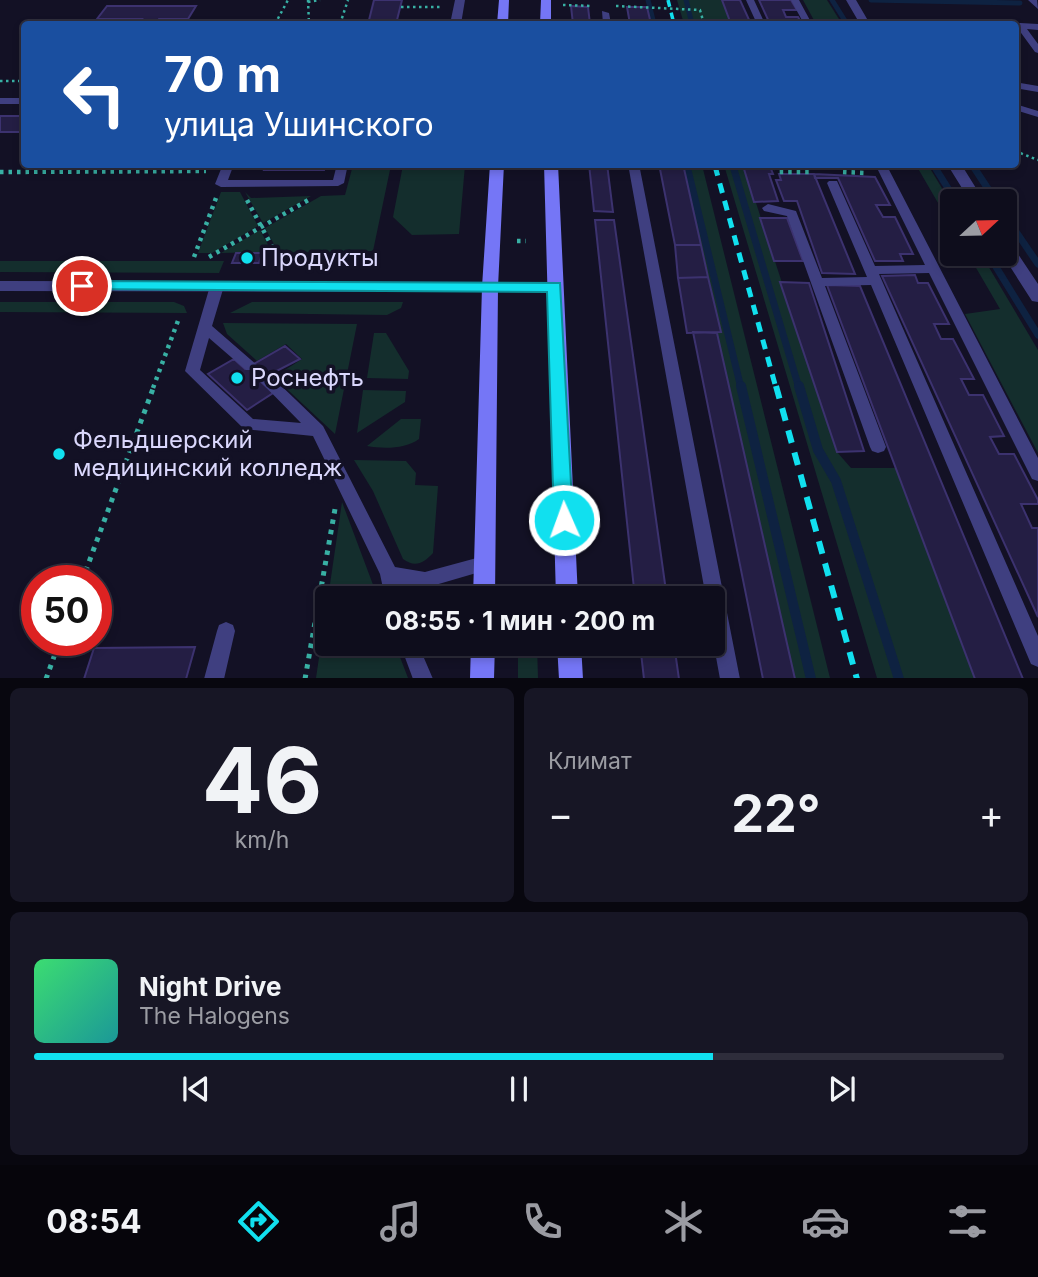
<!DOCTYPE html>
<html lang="ru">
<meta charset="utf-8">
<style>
:root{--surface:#0e0d1c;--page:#171625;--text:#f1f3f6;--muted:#9b9ca3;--line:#2e2d3b;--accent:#11e0ef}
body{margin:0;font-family:Inter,sans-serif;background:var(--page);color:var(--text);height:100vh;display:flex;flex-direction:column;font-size:26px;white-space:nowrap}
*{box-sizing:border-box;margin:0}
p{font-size:23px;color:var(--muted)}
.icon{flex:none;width:38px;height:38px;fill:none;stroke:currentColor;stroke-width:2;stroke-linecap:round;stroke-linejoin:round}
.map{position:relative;height:678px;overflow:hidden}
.side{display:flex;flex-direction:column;gap:10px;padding:10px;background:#08070f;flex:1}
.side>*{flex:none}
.top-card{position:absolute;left:21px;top:21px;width:998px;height:147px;border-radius:7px;box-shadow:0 4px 10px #0003,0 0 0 2px var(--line);background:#1a4fa0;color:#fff;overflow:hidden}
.needle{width:46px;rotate:68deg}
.fabs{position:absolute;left:940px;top:189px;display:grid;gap:14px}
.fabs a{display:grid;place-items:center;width:77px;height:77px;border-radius:7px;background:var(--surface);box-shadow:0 4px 10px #0003,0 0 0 2px var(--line);font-size:35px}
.speed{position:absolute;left:21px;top:565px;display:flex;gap:14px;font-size:35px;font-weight:700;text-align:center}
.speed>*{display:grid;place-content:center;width:91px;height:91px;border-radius:50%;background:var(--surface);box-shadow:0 4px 10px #0003,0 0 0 2px var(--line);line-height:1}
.speed .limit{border:10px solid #d22;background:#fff;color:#111}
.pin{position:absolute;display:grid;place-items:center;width:60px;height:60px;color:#fff;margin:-30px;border:4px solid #fff;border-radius:50%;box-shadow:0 2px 7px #0007}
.me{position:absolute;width:77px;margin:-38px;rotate:358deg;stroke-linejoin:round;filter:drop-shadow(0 0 5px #0008)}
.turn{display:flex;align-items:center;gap:24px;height:147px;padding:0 28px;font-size:32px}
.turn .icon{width:91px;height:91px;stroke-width:2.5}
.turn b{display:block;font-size:49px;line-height:60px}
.big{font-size:52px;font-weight:700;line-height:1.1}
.side .widget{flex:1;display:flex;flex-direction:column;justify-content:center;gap:10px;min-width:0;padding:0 24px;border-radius:10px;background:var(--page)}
.side .dial{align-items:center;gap:0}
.dial b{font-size:91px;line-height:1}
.song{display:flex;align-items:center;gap:21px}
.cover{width:84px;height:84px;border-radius:10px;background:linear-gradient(135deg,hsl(140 70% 55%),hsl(180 70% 35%))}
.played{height:7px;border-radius:4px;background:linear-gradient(90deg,var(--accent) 70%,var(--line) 70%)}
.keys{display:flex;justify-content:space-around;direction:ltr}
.heat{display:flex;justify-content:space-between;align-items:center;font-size:38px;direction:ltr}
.side .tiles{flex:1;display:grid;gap:10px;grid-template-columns:1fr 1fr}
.widget:last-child{grid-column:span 2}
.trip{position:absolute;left:315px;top:586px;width:410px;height:70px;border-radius:7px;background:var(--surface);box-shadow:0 4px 10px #0003,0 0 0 2px var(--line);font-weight:700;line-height:70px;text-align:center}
.tab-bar{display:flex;height:112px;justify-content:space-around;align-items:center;background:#06050b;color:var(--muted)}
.tab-bar .icon{width:49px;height:49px}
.tab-bar .selected{color:var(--accent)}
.tab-bar b{font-size:32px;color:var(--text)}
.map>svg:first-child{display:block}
.green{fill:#142e2d}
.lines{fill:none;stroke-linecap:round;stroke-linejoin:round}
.stream-far2{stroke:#0e2241;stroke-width:5}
.stream-far1{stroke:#0e2241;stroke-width:7}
.stream{stroke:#0e2241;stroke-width:10}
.building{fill:#241e44;stroke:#3c326f;stroke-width:2}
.path-far2{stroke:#38b0a4;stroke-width:2.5;stroke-dasharray:2.5 3.5;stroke-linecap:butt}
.path-far1{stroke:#38b0a4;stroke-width:4.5;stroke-dasharray:3.5 5;stroke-linecap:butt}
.path{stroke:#38b0a4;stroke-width:5;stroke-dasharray:4.5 6;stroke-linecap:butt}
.service{fill:#3f3f80;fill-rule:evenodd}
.minor{fill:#3f3f80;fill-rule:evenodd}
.tertiary{fill:#3f3f80;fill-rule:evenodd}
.secondary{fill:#7576f6;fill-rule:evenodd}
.rail-far2{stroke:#11e0ef;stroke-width:3.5;stroke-dasharray:7 6;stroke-linecap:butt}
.rail-far1{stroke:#11e0ef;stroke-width:5;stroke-dasharray:10 8;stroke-linecap:butt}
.rail{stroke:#11e0ef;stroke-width:6;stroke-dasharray:13 10;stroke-linecap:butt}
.route{fill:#11e0ef;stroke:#0b929b;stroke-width:2}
.poi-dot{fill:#11e0ef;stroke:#131125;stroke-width:2.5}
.labels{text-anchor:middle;stroke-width:7;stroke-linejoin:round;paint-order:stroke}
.poi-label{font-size:24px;fill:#dad7fc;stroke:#131125;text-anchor:start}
</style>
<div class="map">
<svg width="1038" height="679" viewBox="0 0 1038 679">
<rect width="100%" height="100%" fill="#131125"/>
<path class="green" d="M 677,0 L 722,0 L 731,24 L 684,24 Z
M 803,0 L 827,0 L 842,24 L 816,24 Z
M 353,165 L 391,165 L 373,251 L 279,253 L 265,228 L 321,196 L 345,195 Z
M 403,165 L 465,165 L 459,234 L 412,235 L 393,217 Z
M 683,165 L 702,165 L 830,678 L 795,678 L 717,333 L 721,332 Z
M 724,165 L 784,165 L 785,169 L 745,169 L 837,452 L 851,468 L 896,468 L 975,678 L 877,678 Z
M 916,165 L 928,165 L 952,205 L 952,227 Z
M 221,192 L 240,192 L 258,226 L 212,253 L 198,253 Z
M 245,192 L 251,198 L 311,196 L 263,223 Z
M 260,230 L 272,252 L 221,253 Z
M 968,254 L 981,254 L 1038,350 L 1038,453 L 965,314 L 1000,309 Z
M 0,261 L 224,261 L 219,273 L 0,272 Z
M 0,302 L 174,302 L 184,306 L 187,313 L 0,312 Z
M 252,302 L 403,302 L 401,308 L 387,315 L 230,313 Z
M 223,323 L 357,324 L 335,434 L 274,377 L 302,359 L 286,344 L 257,361 L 227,334 Z
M 374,333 L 386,333 L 409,371 L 408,379 L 367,378 Z
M 363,390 L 406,391 L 405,402 L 357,433 Z
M 401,419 L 421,419 L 419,439 C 406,449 383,449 367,446 Z
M 354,460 L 406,461 L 416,473 L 415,485 L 438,486 L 433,553 C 424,563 415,568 403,559 L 373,491 Z
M 342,502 L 378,598 L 328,598 Z
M 327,603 L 327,644 L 395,644 L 408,678 L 316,678 Z
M 518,644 L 537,644 L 538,678 L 518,678 Z"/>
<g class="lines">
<path class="stream-far2" d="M 648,0 L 654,24
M 686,0 L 692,24
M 832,0 L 847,24
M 871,0 L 1020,3
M 687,164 L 688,168
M 732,164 L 733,168
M 933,164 L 935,168
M 972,164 L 974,168"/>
<path class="stream-far1" d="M 687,166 L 741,388
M 733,166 L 799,388
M 934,166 L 956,201
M 973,166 L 996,201
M 1004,214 L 1038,264
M 988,254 L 1038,335"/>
<path class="stream" d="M 741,386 L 811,679
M 799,386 L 818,450 L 836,481 L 899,679"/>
</g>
<path class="building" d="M 374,0 L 402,0 L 396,24 L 368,24 Z
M 722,0 L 740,0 L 751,24 L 731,24 Z
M 759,0 L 791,0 L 797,10 L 783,10 L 786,17 L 798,17 L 802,24 L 770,24 Z
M 107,6 L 196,6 L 188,19 L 159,19 L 156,24 L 139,24 L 142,19 L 97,19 Z
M 571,6 L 588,7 L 590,24 L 573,24 Z
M 627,7 L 647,7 L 651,24 L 630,24 Z
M 0,116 L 24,116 L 24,132 L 0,132 Z
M 266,164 L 325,164 L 324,170 L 264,170 Z
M 589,164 L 607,164 L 613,212 L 594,211 Z
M 659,164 L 683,164 L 701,245 L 675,245 Z
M 784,164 L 809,164 L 811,169 L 785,169 Z
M 744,169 L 771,169 L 773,174 L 769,174 L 778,201 L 754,202 Z
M 779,174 L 814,174 L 855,274 L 822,273 L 797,201 L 784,201 L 776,180 L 781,180 Z
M 814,174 L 875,177 L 890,205 L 876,205 L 883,217 L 895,217 L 913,254 L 900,254 L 903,261 L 875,261 L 838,178 L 815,178 Z
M 760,218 L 787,218 L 803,261 L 774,261 Z
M 595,220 L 614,220 L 667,598 L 635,598 Z
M 675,245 L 701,245 L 708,277 L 678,278 Z
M 236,253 L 262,253 L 259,263 L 232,263 Z
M 915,275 L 918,283 L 928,283 L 949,324 L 934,324 L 941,339 L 953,339 L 974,379 L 961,379 L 969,395 L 983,395 L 1004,436 L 990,437 L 999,454 L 1014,454 L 1038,500 L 1038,504 L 1021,504 L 1032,528 L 1038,528 L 1038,617 L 882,276 Z
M 708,277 L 721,332 L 687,333 L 678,278 Z
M 780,282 L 809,283 L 864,451 L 837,452 Z
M 827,285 L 860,286 L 1023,679 L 975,679 Z
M 693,332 L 717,333 L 795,679 L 763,679 Z
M 285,346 L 300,359 L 259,380 L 273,393 L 247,410 L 208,374 L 234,359 L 245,369 Z
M 640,644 L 674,644 L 679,679 L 644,679 Z
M 195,647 L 186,679 L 84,679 L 94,648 Z"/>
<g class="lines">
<path class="path-far2" d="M 308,0 L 309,24
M 308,2 L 320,0
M 563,5 L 593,6
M 616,6 L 700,10 L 704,24
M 401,7 L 442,7
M 275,24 L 288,0
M 340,24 L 348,0
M 0,81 L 24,81
M 1015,151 L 1038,160
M 772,164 L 775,168"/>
<path class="path-far1" d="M 774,166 L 779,172 L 810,172
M 0,172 L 206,171
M 843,172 L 866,173
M 247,200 L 283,267
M 517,241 L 526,241
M 976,254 L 993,255
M 194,257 L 216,198
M 209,257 L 310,199
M 153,388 L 179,318"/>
<path class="path" d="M 82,581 L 154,386
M 46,679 L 60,640
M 305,679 L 335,509"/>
<path class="service" d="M 746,0 L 754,0 L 765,24 L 757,24 Z
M 791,0 L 799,0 L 812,24 L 804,24 Z
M 1028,0 L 1037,0 L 1038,9 Z
M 602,11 L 609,13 L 611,24 L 603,24 Z
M 1020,23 L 1038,24 L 1038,30 L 1027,29 L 1038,44 L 1038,53 L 1035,52 L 1016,26 Z
M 1015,82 L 1038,86 L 1038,92 L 1015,88 Z
M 0,98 L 24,98 L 24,104 L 0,104 Z
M 1015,104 L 1038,111 L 1038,117 L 1015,110 Z
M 223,164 L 234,164 L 228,180 L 333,180 L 337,164 L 348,164 L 344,183 L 338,186 L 221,187 L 215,184 Z
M 628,164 L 639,164 L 740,679 L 720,679 L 712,635 L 712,598 L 706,598 Z
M 819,164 L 830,164 L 831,167 L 825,170 L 821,169 Z
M 875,164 L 886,164 L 1038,458 L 1038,481 L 1032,479 L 929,273 L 879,274 L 1038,636 L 1038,667 L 1031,664 L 871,285 L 825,286 L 886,447 L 884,451 L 878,453 L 872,451 L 870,447 L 787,216 L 764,211 L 762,208 L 768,204 L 796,211 L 822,278 L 867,277 L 827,183 L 829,181 L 837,181 L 875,266 L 925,265 Z
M 217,282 L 224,286 L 212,326 L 258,366 L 256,370 L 246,370 L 209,338 L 200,370 L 253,419 L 301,423 L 256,377 L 258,373 L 268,373 L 323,426 L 395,567 L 425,572 L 484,556 L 490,559 L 493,564 L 490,569 L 425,588 L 400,584 L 403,598 L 385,598 L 380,574 L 313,436 L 244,429 L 185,371 L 210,286 Z
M 226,622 L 233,625 L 235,631 L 224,679 L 204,679 L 217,631 L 219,625 Z
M 400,644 L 418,644 L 433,679 L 413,679 Z"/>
<path class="minor" d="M 455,0 L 465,0 L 461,24 L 450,24 Z
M 846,0 L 856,0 L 870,24 L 860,24 Z
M 947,164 L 961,164 L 984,201 L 970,201 Z
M 1004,240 L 1010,242 L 1038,284 L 1038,302 L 1032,301 L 1002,254 L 1004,254 Z"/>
<path class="tertiary" d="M 0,281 L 555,282 L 563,287 L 555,292 L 0,291 Z"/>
<path class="secondary" d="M 499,0 L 509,0 L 508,24 L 497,24 Z
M 541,0 L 551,0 L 551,24 L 540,24 Z
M 490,164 L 504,164 L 498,287 L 495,598 L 473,598 L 482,287 Z
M 544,164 L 558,164 L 578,598 L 556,598 Z
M 471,644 L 495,644 L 494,679 L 470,679 Z
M 557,644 L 581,644 L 583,679 L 559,679 Z"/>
<path class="rail-far2" d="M 668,0 L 674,24
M 714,164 L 715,168"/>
<path class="rail-far1" d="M 715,166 L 776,388"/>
<path class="rail" d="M 776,386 L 857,679"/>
</g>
<path class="route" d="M 82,281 L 560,283 L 573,520 L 570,525 L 557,525 L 554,520 L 547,292 L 76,289 L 74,286 Z"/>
<g class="poi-dot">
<circle cx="247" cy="258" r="7"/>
<circle cx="237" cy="378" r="7"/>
<circle cx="59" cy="454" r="7"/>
</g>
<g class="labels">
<g class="poi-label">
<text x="261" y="266">Продукты</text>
<text x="251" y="386">Роснефть</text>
<text x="73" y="448">Фельдшерский<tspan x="73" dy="28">медицинский колледж</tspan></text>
</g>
</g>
</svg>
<div class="fabs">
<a><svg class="needle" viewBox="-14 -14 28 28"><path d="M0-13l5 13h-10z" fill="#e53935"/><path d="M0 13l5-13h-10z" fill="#9b9ca3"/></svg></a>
</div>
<div class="speed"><div class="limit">50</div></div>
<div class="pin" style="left:82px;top:286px;background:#d93025"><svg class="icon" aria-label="arrive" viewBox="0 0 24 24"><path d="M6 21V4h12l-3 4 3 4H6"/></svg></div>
<svg class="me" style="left:564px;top:520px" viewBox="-20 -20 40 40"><circle r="17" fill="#11e0ef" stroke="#fff" stroke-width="3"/><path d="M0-11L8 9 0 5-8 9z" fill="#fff"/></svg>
<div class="trip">08:55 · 1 мин · 200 m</div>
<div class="top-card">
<div class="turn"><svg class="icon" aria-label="left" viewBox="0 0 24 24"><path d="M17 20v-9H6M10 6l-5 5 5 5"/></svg><div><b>70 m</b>улица Ушинского</div></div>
</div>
</div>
<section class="side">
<div class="tiles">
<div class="widget dial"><b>46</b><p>km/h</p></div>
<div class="widget"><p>Климат</p>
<div class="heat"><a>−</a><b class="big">22°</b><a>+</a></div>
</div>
<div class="widget">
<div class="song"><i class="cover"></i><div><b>Night Drive</b><p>The Halogens</p></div></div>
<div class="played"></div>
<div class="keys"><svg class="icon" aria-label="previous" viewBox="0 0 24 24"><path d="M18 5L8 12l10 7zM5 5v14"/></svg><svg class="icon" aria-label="pause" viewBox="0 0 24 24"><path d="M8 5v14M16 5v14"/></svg><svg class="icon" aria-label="next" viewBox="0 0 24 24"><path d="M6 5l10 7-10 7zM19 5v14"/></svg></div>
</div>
</div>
</section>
<nav class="tab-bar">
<b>08:54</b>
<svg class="icon selected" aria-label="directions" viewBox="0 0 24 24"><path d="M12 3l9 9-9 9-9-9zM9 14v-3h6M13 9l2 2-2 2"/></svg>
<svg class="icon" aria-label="music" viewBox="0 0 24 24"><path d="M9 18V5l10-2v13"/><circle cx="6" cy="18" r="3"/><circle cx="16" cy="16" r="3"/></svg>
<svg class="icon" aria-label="phone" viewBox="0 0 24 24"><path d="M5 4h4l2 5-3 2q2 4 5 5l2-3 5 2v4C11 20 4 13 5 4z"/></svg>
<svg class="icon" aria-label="climate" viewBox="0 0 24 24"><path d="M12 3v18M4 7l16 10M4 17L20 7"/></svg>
<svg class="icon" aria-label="car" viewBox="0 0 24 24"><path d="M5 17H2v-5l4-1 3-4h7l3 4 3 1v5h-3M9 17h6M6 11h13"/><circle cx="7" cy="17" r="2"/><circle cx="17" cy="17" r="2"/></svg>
<svg class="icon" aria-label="filters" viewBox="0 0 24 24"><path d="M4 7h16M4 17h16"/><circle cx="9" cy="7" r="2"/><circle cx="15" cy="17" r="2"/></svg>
</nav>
